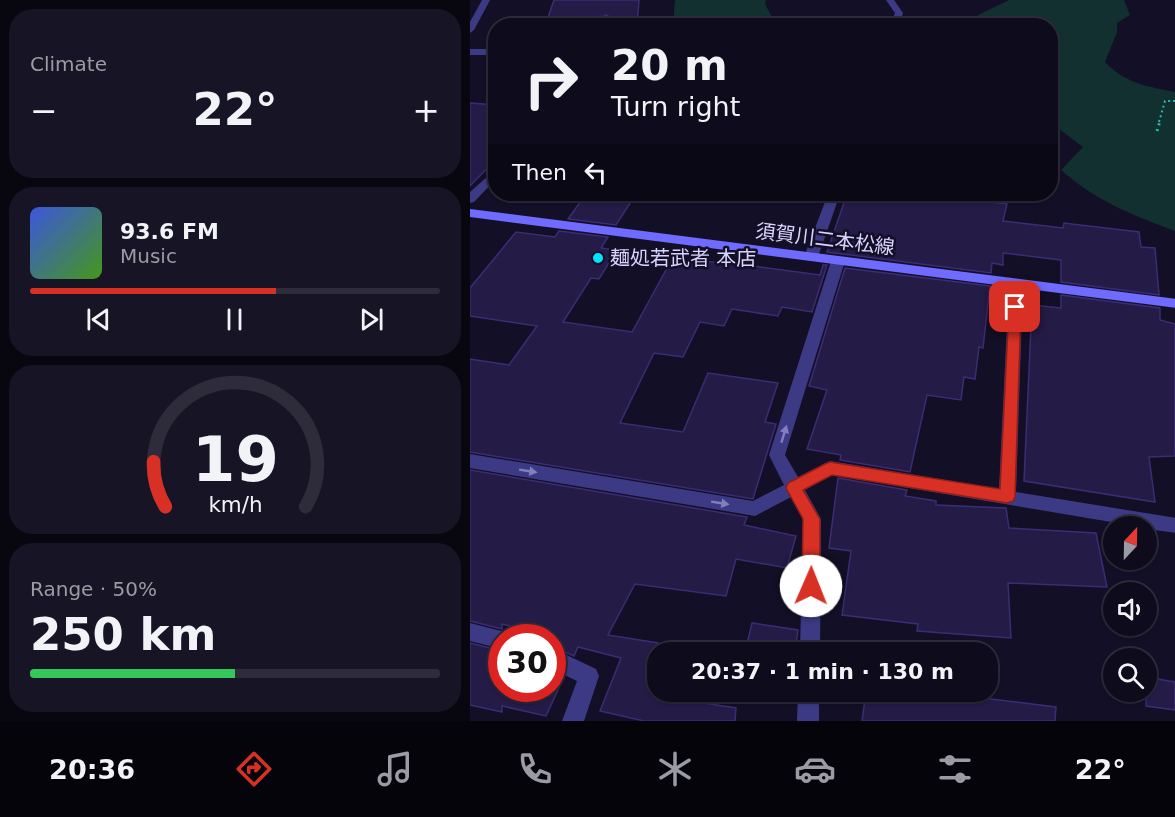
<!DOCTYPE html>
<meta charset="utf-8">
<style>
:root{--surface:#0e0b1c;--page:#171425;--text:#f1f3f6;--muted:#9b9ba3;--line:#2e2b3b;--accent:#d93025}
body{margin:0;font-family:"DejaVu Sans","Noto Sans JP",sans-serif;background:var(--page);color:var(--text);height:100vh;display:flex;flex-direction:column;font-size:22px;white-space:nowrap}
*{box-sizing:border-box;margin:0}
p{font-size:20px;color:var(--muted)}
.icon{flex:none;width:33px;height:33px;fill:none;stroke:currentColor;stroke-width:2;stroke-linecap:round;stroke-linejoin:round}
.map{position:relative;flex:1;overflow:hidden}
.sheet{display:flex;flex-direction:column;gap:9px;padding:9px;background:#08060f;width:470px}
.sheet>*{flex:none}
.banner{position:absolute;left:18px;top:18px;width:570px;height:183px;border-radius:24px;box-shadow:0 2px 4px #0004,0 0 0 2px var(--line);background:#0e0b1c;color:var(--text);overflow:hidden}
.needle{width:39px;rotate:22deg}
.tools{position:absolute;left:633px;top:516px;display:grid;gap:12px}
.tools a{display:grid;place-items:center;width:54px;height:54px;border-radius:50%;background:var(--surface);box-shadow:0 2px 4px #0004,0 0 0 2px var(--line);font-size:30px}
.speed{position:absolute;left:18px;top:624px;display:flex;gap:12px;font-size:30px;font-weight:700;text-align:center}
.speed>*{display:grid;place-content:center;width:78px;height:78px;border-radius:50%;background:var(--surface);box-shadow:0 2px 4px #0004,0 0 0 2px var(--line);line-height:1}
.speed .limit{border:9px solid #d22;background:#fff;color:#111}
.pin{position:absolute;display:grid;place-items:center;width:51px;height:51px;color:#fff;margin:-26px;border-radius:12px;box-shadow:0 3px 9px #0006}
.me{position:absolute;width:66px;margin:-33px;rotate:1deg;stroke-linejoin:round;filter:drop-shadow(0 0 4px #0008)}
.turn{display:flex;align-items:center;gap:21px;height:126px;padding:0 24px;font-size:27px}
.turn .icon{width:78px;height:78px;stroke-width:2.5}
.turn b{display:block;font-size:42px;line-height:51px}
.then{display:flex;align-items:center;height:57px;padding:0 24px;background:#0003;gap:12px;font-size:22px}
.big{font-size:45px;font-weight:600;line-height:1.1}
.sheet .tile{flex:1;display:flex;flex-direction:column;justify-content:center;gap:9px;min-width:0;padding:0 21px;border-radius:24px;background:var(--page)}
.sheet .dial{align-items:center;gap:0}
.dial svg{height:156px;overflow:visible;fill:none;stroke:var(--line);stroke-width:7;stroke-linecap:round;text-anchor:middle}
.dial text{fill:var(--text);stroke:none}
.song{display:flex;align-items:center;gap:18px}
.cover{width:72px;height:72px;border-radius:9px;background:linear-gradient(135deg,hsl(230 70% 55%),hsl(100 70% 35%))}
.played{height:6px;border-radius:3px;background:linear-gradient(90deg,var(--accent) 60%,var(--line) 60%)}
.keys{display:flex;justify-content:space-around;direction:ltr}
.heat{display:flex;justify-content:space-between;align-items:center;font-size:33px;direction:ltr}
.charge{height:9px;border-radius:4px;background:linear-gradient(90deg,#34c759 50%,var(--line) 0)}
.trip{position:absolute;left:177px;top:642px;width:351px;height:60px;border-radius:24px;background:var(--surface);box-shadow:0 2px 4px #0004,0 0 0 2px var(--line);font-weight:600;line-height:60px;text-align:center}
.dock{display:flex;height:96px;justify-content:space-around;align-items:center;background:#06040b;color:var(--muted)}
.dock .icon{width:42px;height:42px}
.dock .current{color:var(--accent)}
.dock b{font-size:27px;color:var(--text)}
main{display:flex;flex:1;min-height:0}
.map>svg:first-child{display:block}
.green{fill:#12302f}
.building{fill:#241b47;stroke:#3b2d73;stroke-width:1.5}
.lines{fill:none;stroke-linecap:round;stroke-linejoin:round}
.path-far1{stroke:#2fb8b0;stroke-width:2;stroke-dasharray:2 3;stroke-linecap:butt}
.path{stroke:#2fb8b0;stroke-width:3;stroke-dasharray:2 4;stroke-linecap:butt}
.lane{fill:#3d3a85;fill-rule:evenodd}
.street{fill:#3d3a85;fill-rule:evenodd}
.secondary{fill:#6f6bff;fill-rule:evenodd}
.oneway{fill:#837fbc}
.route{fill:#d93025;stroke:#8d1f18;stroke-width:1.5}
.poi-dot{fill:#00e5ff;stroke:#130f26;stroke-width:2}
.labels{text-anchor:middle;stroke-width:5;stroke-linejoin:round;paint-order:stroke}
.street-label{font-size:20px;fill:#d9d4ff;stroke:#130f26}
.poi-label{font-size:20px;fill:#d9d4ff;stroke:#130f26;text-anchor:start}
</style>
<main>
<section class="sheet">
<div class="tile"><p>Climate</p>
<div class="heat"><a>−</a><b class="big">22°</b><a>+</a></div>
</div>
<div class="tile">
<div class="song"><i class="cover"></i><div><b>93.6 FM</b><p>Music</p></div></div>
<div class="played"></div>
<div class="keys"><svg class="icon" aria-label="previous" viewBox="0 0 24 24"><path d="M18 5L8 12l10 7zM5 5v14"/></svg><svg class="icon" aria-label="pause" viewBox="0 0 24 24"><path d="M8 5v14M16 5v14"/></svg><svg class="icon" aria-label="next" viewBox="0 0 24 24"><path d="M6 5l10 7-10 7zM19 5v14"/></svg></div>
</div>
<div class="tile dial"><svg viewBox="0 0 100 80">
<path d="M14 69A42 42 0 1 1 86 69"/>
<path d="M14 69A42 42 0 0 1 8 46" stroke="#d93025"/>
<text x="50" y="56" font-size="32" font-weight="700">19</text>
<text x="50" y="72" font-size="11">km/h</text>
</svg></div>
<div class="tile"><p>Range · 50%</p><b class="big">250 km</b><div class="charge"></div></div>
</section>
<div class="map">
<svg width="706" height="721" viewBox="0 0 706 721">
<rect width="100%" height="100%" fill="#130f26"/>
<path class="green" d="M 205,0 L 296,0 L 295,4 L 306,25 L 203,25 Z
M 539,0 L 654,0 L 660,15 L 647,23 L 647,32 L 635,62 C 656,84 677,86 705,92 L 705,231 C 662,215 626,201 591,170 L 613,147 L 581,123 L 580,26 L 502,25 L 508,15 Z"/>
<path class="building" d="M 84,0 L 169,0 L 167,26 L 142,26 L 142,18 L 136,15 L 132,17 L 129,26 L 75,26 Z
M 0,103 L 26,105 L 26,159 L 0,186 Z
M 116,194 L 166,194 L 146,225 L 98,219 Z
M 377,194 L 488,194 L 506,196 L 505,200 L 537,204 L 533,221 L 593,228 L 594,223 L 669,232 L 671,247 L 685,248 L 689,295 L 591,282 L 591,260 L 533,253 L 533,265 L 522,263 L 521,273 L 357,252 Z
M 89,231 L 138,237 L 131,248 L 147,250 L 129,279 L 121,278 L 93,322 L 162,332 L 202,259 L 268,264 L 350,275 L 353,265 L 357,265 L 342,312 L 312,307 L 308,316 L 262,309 L 254,326 L 230,322 L 213,357 L 184,353 L 150,423 L 213,432 L 238,373 L 308,383 L 295,422 L 306,424 L 283,499 L 0,452 L 0,359 L 39,365 L 67,326 L 0,316 L 0,288 L 46,232 L 85,237 Z
M 375,268 L 520,286 L 513,348 L 509,347 L 505,379 L 494,377 L 491,400 L 457,395 L 440,472 L 370,460 L 371,455 L 337,449 L 357,390 L 339,386 Z
M 591,295 L 690,308 L 690,320 L 705,324 L 705,456 L 679,457 L 685,502 L 554,481 L 562,305 L 591,308 Z
M 0,470 L 277,517 L 274,525 L 326,536 L 317,568 L 266,559 L 256,596 L 165,584 L 138,635 L 188,643 L 188,696 L 266,708 L 265,721 L 174,721 L 130,711 L 151,658 L 108,647 L 104,656 L 82,646 L 82,636 L 32,624 L 32,629 L 0,621 Z
M 368,478 L 437,490 L 435,496 L 466,501 L 466,505 L 536,508 L 539,528 L 626,533 L 637,587 L 538,583 L 541,638 L 447,631 L 448,624 L 372,615 L 381,551 L 359,548 Z
M 282,623 L 328,630 L 325,652 L 275,652 Z
M 0,643 L 32,651 L 32,688 L 82,688 L 82,672 L 94,677 L 76,716 L 32,706 L 32,712 L 0,705 Z
M 676,677 L 705,682 L 705,710 L 676,706 Z
M 396,692 L 464,692 L 586,707 L 585,721 L 392,721 Z"/>
<g class="lines">
<path class="path-far1" d="M 689,122 L 695,101 L 706,101"/>
<path class="path" d="M 687,131 L 690,121"/>
<path class="lane" d="M 137,17 L 141,20 L 140,26 L 131,26 L 134,18 Z
M 0,49 L 26,49 L 26,55 L 0,55 Z
M 26,169 L 26,179 L 4,202 L 0,203 L 0,192 Z"/>
<path class="street" d="M 12,0 L 20,0 L 4,30 L 0,33 L 0,22 Z
M 416,0 L 424,0 L 433,13 L 429,26 L 420,26 L 425,13 Z
M 358,194 L 370,194 L 348,257 L 341,261 L 336,260 L 334,257 Z
M 368,257 L 375,261 L 315,455 L 328,477 L 360,461 L 529,489 L 539,283 L 546,279 L 553,283 L 546,492 L 706,518 L 706,533 L 676,529 L 676,526 L 665,526 L 362,475 L 335,490 L 351,519 L 350,652 L 330,652 L 333,519 L 321,497 L 285,516 L 0,468 L 0,454 L 283,501 L 314,485 L 299,455 L 361,261 Z
M 0,623 L 39,633 L 41,638 L 32,638 L 32,649 L 0,641 Z
M 82,648 L 126,669 L 129,676 L 114,721 L 92,721 L 107,681 L 82,669 Z
M 328,692 L 349,692 L 349,721 L 327,721 Z"/>
<path class="secondary" d="M 0,209 L 706,299 L 706,308 L 0,217 Z"/>
</g>
<defs><path id="oneway-solid" d="M-6-.8H1V-3.2L6.5 0L1 3.2V.8H-6Z" transform="scale(1.5)"/></defs>
<g class="oneway">
<use href="#oneway-solid" transform="translate(314 434) rotate(-73)"/>
<use href="#oneway-solid" transform="translate(58 471) rotate(9)"/>
<use href="#oneway-solid" transform="translate(250 503) rotate(9)"/>
</g>
<path class="route" d="M 545,303 L 551,307 L 545,497 L 543,501 L 537,503 L 362,475 L 333,490 L 350,519 L 350,586 L 347,591 L 341,593 L 335,591 L 332,586 L 333,519 L 316,488 L 318,483 L 355,464 L 360,462 L 530,489 L 539,307 Z"/>
<circle class="poi-dot" cx="128" cy="258" r="6"/>
<g class="labels">
<g class="street-label">
<text transform="translate(355 239) rotate(7)" y="7">須賀川二本松線</text>
</g>
<g class="poi-label">
<text x="140" y="265">麺処若武者 本店</text>
</g>
</g>
</svg>
<div class="tools">
<a><svg class="needle" viewBox="-14 -14 28 28"><path d="M0-13l5 13h-10z" fill="#e53935"/><path d="M0 13l5-13h-10z" fill="#9b9ba3"/></svg></a>
<a><svg class="icon" aria-label="sound" viewBox="0 0 24 24"><path d="M4 9h4l5-4v14l-5-4H4zM17 9q2 3 0 6"/></svg></a>
<a><svg class="icon" aria-label="search" viewBox="0 0 24 24"><circle cx="10" cy="10" r="6"/><path d="M15 15l6 6"/></svg></a>
</div>
<div class="speed"><div class="limit">30</div></div>
<div class="pin" style="left:545px;top:307px;background:#d93025"><svg class="icon" aria-label="arrive" viewBox="0 0 24 24"><path d="M6 21V4h12l-3 4 3 4H6"/></svg></div>
<svg class="me" style="left:341px;top:586px" viewBox="-20 -20 40 40"><circle r="19" fill="#fff"/><path d="M0-13L10 11 0 6-10 11z" fill="#d93025"/></svg>
<div class="trip">20:37 · 1 min · 130 m</div>
<div class="banner">
<div class="turn"><svg class="icon" aria-label="right" viewBox="0 0 24 24"><path d="M7 20v-9h11M14 6l5 5-5 5"/></svg><div><b>20 m</b>Turn right</div></div>
<div class="then">Then<svg class="icon" aria-label="left" viewBox="0 0 24 24"><path d="M17 20v-9H6M10 6l-5 5 5 5"/></svg></div>
</div>
</div>
</main>
<nav class="dock">
<b>20:36</b>
<svg class="icon current" aria-label="directions" viewBox="0 0 24 24"><path d="M12 3l9 9-9 9-9-9zM9 14v-3h6M13 9l2 2-2 2"/></svg>
<svg class="icon" aria-label="music" viewBox="0 0 24 24"><path d="M9 18V5l10-2v13"/><circle cx="6" cy="18" r="3"/><circle cx="16" cy="16" r="3"/></svg>
<svg class="icon" aria-label="phone" viewBox="0 0 24 24"><path d="M5 4h4l2 5-3 2q2 4 5 5l2-3 5 2v4C11 20 4 13 5 4z"/></svg>
<svg class="icon" aria-label="climate" viewBox="0 0 24 24"><path d="M12 3v18M4 7l16 10M4 17L20 7"/></svg>
<svg class="icon" aria-label="car" viewBox="0 0 24 24"><path d="M5 17H2v-5l4-1 3-4h7l3 4 3 1v5h-3M9 17h6M6 11h13"/><circle cx="7" cy="17" r="2"/><circle cx="17" cy="17" r="2"/></svg>
<svg class="icon" aria-label="filters" viewBox="0 0 24 24"><path d="M4 7h16M4 17h16"/><circle cx="9" cy="7" r="2"/><circle cx="15" cy="17" r="2"/></svg>
<b>22°</b>
</nav>
